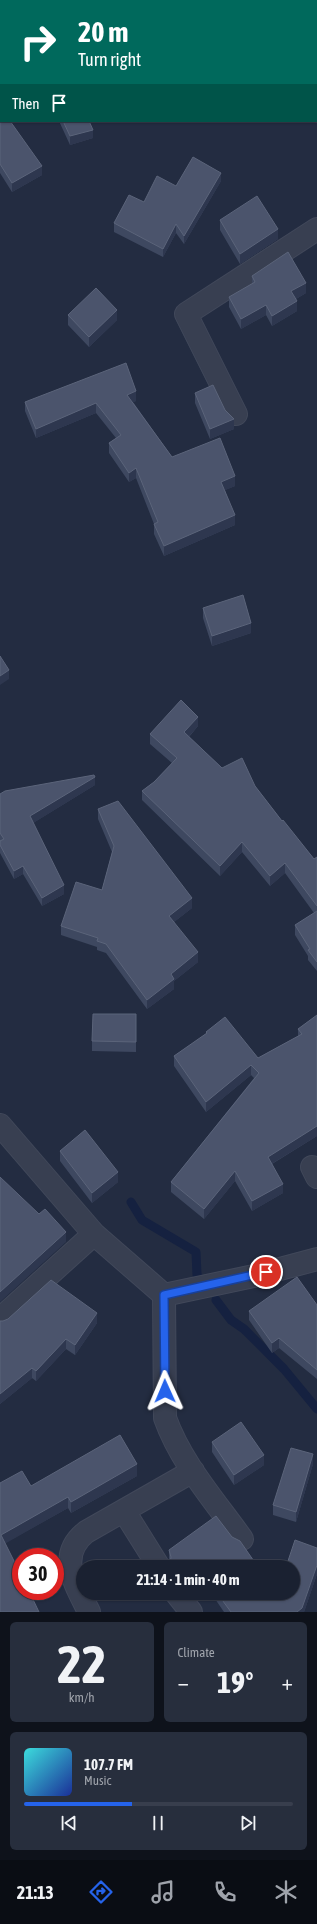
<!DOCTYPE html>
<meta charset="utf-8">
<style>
:root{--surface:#1a2131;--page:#272e3d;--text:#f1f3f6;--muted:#9fa3ab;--line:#383e4d;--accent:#2563eb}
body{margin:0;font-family:"Asap Condensed",sans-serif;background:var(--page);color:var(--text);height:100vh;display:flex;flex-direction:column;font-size:15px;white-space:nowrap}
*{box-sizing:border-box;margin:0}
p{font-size:13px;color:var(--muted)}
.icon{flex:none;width:22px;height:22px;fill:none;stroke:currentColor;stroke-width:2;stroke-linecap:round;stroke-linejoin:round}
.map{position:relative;height:1612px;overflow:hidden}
.drawer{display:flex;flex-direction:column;gap:10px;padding:10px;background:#0e121b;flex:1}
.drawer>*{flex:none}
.guide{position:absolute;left:0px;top:0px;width:317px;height:122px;box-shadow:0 1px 3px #0004,0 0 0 1px var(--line);background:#00695c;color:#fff;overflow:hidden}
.speed{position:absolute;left:12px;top:1548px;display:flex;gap:8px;font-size:20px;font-weight:700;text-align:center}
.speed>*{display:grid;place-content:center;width:52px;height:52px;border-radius:50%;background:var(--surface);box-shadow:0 1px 3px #0004,0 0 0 1px var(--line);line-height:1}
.speed .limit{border:6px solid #d22;background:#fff;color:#111}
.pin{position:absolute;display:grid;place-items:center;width:34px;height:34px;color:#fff;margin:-17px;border:2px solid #fff;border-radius:50%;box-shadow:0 1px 4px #0007}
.me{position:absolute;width:44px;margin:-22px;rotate:359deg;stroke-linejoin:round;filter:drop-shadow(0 0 3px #0008)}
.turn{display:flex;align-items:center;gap:14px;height:84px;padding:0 12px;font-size:18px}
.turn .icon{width:52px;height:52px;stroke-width:2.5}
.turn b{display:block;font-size:28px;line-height:34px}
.then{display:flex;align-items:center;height:38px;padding:0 12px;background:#0003;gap:8px;font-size:15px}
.big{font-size:30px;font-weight:700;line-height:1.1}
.drawer .tile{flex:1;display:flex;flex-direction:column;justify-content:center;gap:6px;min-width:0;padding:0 14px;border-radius:6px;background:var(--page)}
.drawer .dial{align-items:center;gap:0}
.dial b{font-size:52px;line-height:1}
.song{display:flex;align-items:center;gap:12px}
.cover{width:48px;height:48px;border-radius:6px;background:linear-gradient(135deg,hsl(180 70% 55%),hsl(230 70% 35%))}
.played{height:4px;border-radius:2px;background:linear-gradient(90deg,var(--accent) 40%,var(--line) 40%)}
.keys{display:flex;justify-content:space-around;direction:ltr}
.heat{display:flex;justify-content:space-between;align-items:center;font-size:22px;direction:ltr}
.drawer .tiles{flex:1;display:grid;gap:10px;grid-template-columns:1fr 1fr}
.tile:last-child{grid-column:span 2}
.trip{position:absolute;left:76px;top:1560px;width:224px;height:40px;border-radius:20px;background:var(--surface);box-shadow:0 1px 3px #0004,0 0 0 1px var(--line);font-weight:700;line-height:40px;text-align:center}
.menu{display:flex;height:64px;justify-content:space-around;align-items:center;background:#0a0d14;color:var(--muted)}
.menu .icon{width:28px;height:28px}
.menu .active{color:var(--accent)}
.menu b{font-size:18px;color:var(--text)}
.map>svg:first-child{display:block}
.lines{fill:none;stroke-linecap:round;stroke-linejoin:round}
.stream{stroke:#152140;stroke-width:9}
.street-casing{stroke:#41485a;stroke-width:24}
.street{stroke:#383f51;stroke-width:22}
.wall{fill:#3e4860}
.shaded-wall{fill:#2e374f}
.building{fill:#4b546c;stroke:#5b647a}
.route-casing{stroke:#184099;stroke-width:10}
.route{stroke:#2563eb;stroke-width:7}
</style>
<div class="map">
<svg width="317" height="1612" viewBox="0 0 317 1612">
<rect width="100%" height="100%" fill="#232c41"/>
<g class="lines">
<path class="stream" d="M 131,1202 L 142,1220 L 196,1252 L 197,1275 L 200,1279
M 216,1300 L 231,1320 L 244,1329 L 284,1369 L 317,1409"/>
<g class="street-casing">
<path id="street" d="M 236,414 L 186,314 L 317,229
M 0,1125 L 94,1234 L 164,1295 L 165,1418 C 181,1463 215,1501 242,1539
M 312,1167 L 317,1177
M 164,1295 L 254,1276 L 317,1259
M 0,1319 L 94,1234
M 124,1511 L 159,1567
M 176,1593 L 191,1612
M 89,1612 C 76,1585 56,1556 86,1532 L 193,1471"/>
</g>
<use href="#street" class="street"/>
</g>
<path class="wall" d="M 0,108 L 42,175 L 12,192 L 0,173 Z
M 59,121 L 89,121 L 93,138 L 70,145 Z
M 221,181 L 184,244 L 176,233 L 163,257 L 114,232 L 114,223 L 144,202 L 176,186 Z
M 220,220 L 278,239 L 240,264 L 220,230 Z
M 252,276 L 306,293 L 296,299 L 297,311 L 272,326 L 266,315 L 241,329 L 229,307 L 229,297 L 252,284 Z
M 68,315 L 117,320 L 89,347 L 68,325 Z
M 195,393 L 234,429 L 210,439 L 195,403 Z
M 136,401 L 133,402 L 172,457 L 235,486 L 225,490 L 235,525 L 164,556 L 154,534 L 154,524 L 136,478 L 129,482 L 109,453 L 109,443 L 116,438 L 96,413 L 36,438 L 25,411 L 25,402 Z
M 203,608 L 251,633 L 212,646 L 203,618 Z
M 198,726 L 189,737 L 222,768 L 255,786 L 282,821 L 314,859 L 317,857 L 317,971 L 308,960 L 308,956 L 295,935 L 295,925 L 314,913 L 285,873 L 270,886 L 242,852 L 220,876 L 142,800 L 142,791 L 154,782 L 172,763 L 150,744 L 150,734 Z
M 95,785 L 33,823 L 64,894 L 42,906 L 23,874 L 14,879 L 0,853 L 0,794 Z
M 98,809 L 192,908 L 174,922 L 198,962 L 174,981 L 174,989 L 147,1009 L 106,953 L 97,950 L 97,947 L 61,935 L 61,926 L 102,890 L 112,852 L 98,819 Z
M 136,1014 L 136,1052 L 92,1051 L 92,1041 Z
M 317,1015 L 317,1136 L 272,1164 L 283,1193 L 252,1211 L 235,1181 L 204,1219 L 171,1192 L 171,1182 L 254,1078 L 251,1075 L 206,1112 L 174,1066 L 174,1056 L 206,1034 L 206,1032 L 258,1058 L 298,1036 L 298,1029 Z
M 60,1151 L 118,1182 L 92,1203 L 60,1161 Z
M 317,1305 L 317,1379 L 279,1348 L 272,1353 L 249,1320 L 249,1311 Z
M 0,1321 L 97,1323 L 75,1355 L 66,1349 L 36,1381 L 32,1378 L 0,1404 Z
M 212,1442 L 264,1465 L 234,1485 L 212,1452 Z
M 313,1464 L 296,1522 L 273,1515 L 273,1505 Z
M 137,1476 L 71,1513 L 68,1508 L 5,1543 L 0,1612 L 0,1483 L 31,1486 Z
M 232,1537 L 258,1567 L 170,1567 L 170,1563 L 169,1559 L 169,1550 Z
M 317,1574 L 304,1612 L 224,1612 L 211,1593 L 293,1593 Z"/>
<path class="shaded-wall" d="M 27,0 L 39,0 L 35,1 L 27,1 Z
M 1,70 L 1,79 L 0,80 L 0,71 Z
M 93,130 L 93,138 L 70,145 L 70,136 Z
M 42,166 L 42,175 L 12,192 L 12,183 Z
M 221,173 L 221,181 L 184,244 L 184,236 Z
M 176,224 L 176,233 L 163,257 L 163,249 Z
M 278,229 L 278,239 L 240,264 L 240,254 Z
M 306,283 L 306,293 L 291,302 L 291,291 Z
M 297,301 L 297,311 L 272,326 L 272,316 Z
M 266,305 L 266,315 L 241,329 L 241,319 Z
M 117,310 L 117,320 L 89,347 L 89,337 Z
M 136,391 L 136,401 L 127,405 L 127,395 Z
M 96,403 L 96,413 L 36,438 L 36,429 Z
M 234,419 L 234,429 L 210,439 L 210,429 Z
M 136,468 L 136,478 L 129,482 L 129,473 Z
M 235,476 L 235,486 L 221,492 L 221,482 Z
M 235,515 L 235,525 L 164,556 L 164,546 Z
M 251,623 L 251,633 L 212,646 L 212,636 Z
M 9,670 L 9,679 L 0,685 L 0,676 Z
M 198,717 L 198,726 L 184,742 L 184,732 Z
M 95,777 L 95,785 L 30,825 L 30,816 Z
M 242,842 L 242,852 L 220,876 L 220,866 Z
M 285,863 L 285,873 L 270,886 L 270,876 Z
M 23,866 L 23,874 L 14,879 L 14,871 Z
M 64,885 L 64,894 L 42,906 L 42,898 Z
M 192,898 L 192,908 L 169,926 L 169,916 Z
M 198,952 L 198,962 L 174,981 L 174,989 L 147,1009 L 147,1000 L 171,974 Z
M 251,1065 L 251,1075 L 206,1112 L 206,1102 Z
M 317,1126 L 317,1136 L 268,1166 L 268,1157 Z
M 235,1171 L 235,1181 L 204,1219 L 204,1209 Z
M 118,1172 L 118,1182 L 92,1203 L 92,1193 Z
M 283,1184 L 283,1193 L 252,1211 L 252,1201 Z
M 66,1232 L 66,1242 L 0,1302 L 0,1292 Z
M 97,1313 L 97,1323 L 75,1355 L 75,1345 Z
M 279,1338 L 279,1348 L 272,1353 L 272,1343 Z
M 66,1339 L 66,1349 L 36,1381 L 36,1371 Z
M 32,1368 L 32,1378 L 0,1404 L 0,1394 Z
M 313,1454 L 313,1464 L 296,1522 L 296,1512 Z
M 264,1455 L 264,1465 L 234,1485 L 234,1475 Z
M 137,1464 L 137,1476 L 71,1513 L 71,1502 Z
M 68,1497 L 68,1508 L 1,1546 L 1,1535 Z
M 317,1565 L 317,1574 L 304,1612 L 297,1612 Z"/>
<path class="building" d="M 118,0 L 234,0 L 235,1 L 119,1 Z
M 0,32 L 1,32 L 1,70 L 0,71 Z
M 0,108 L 1,109 L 1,121 L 10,121 L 42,166 L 12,183 L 0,164 Z
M 63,121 L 89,121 L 93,130 L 70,136 Z
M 193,157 L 221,173 L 184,236 L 176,224 L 163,249 L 114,223 L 129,195 L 144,202 L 157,176 L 176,186 Z
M 257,196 L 278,229 L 240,254 L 220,220 Z
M 288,252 L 306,283 L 291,291 L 297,301 L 272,316 L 266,305 L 241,319 L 229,297 L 255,282 L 252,276 Z
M 96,288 L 117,310 L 89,337 L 68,315 Z
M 126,363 L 136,391 L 127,395 L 172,457 L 220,438 L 235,476 L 221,482 L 235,515 L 164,546 L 154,524 L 158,522 L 136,468 L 129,473 L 109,443 L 121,435 L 96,403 L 36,429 L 25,402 Z
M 213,385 L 225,410 L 234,419 L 210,429 L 195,393 Z
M 243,595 L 251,623 L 212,636 L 203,608 Z
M 0,656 L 9,670 L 0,676 Z
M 181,700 L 198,717 L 184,732 L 222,768 L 242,758 L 255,786 L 282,821 L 283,820 L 314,859 L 317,857 L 317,906 L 285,863 L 270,876 L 242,842 L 220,866 L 142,791 L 154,782 L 177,758 L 150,734 Z
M 94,775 L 95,777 L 30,816 L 64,885 L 42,898 L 23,866 L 14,871 L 0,845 L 0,841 L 4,839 L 0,833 L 0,794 L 5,791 Z
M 118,801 L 192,898 L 169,916 L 198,952 L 171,974 L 174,979 L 147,1000 L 106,944 L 97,941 L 98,938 L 61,926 L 76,882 L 102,890 L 114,846 L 98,809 Z
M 317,911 L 317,962 L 308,950 L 310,949 L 295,925 Z
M 93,1014 L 136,1014 L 136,1042 L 92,1041 Z
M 317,1015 L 317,1126 L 268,1157 L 283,1184 L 252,1201 L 235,1171 L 204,1209 L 171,1182 L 259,1073 L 251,1065 L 206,1102 L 174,1056 L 207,1033 L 206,1032 L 225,1017 L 258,1058 L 302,1034 L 298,1029 Z
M 85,1130 L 118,1172 L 92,1193 L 60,1151 Z
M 0,1177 L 39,1214 L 45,1209 L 66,1232 L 0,1292 Z
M 297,1277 L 317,1305 L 317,1370 L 279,1338 L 272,1343 L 249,1311 Z
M 51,1280 L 97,1313 L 75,1345 L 66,1339 L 36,1371 L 32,1368 L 0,1394 L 0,1321 L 3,1321 L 8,1319 Z
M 241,1422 L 264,1455 L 234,1475 L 212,1442 Z
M 120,1435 L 137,1464 L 71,1502 L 68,1497 L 1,1535 L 21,1575 L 21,1591 L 29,1591 L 39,1612 L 0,1612 L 0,1483 L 22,1471 L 31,1486 Z
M 291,1448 L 313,1454 L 296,1512 L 273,1505 Z
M 216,1516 L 232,1537 L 240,1541 L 258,1567 L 173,1567 L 170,1563 L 171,1557 L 169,1550 Z
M 295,1540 L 317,1548 L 317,1565 L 302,1608 L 297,1612 L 231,1612 L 217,1593 L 293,1593 L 293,1567 L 286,1567 Z
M 270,1562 L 273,1567 L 263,1567 Z"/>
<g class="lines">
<g class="route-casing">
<path id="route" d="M 165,1391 L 164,1295 L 266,1272"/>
</g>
<use href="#route" class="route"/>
</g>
</svg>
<div class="speed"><div class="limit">30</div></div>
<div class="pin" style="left:266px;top:1272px;background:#d93025"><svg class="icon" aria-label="arrive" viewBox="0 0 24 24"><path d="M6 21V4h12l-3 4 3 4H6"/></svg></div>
<svg class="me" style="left:165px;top:1391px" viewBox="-20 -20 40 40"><path d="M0-17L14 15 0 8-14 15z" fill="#2563eb" stroke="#fff" stroke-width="4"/></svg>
<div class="trip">21:14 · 1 min · 40 m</div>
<div class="guide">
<div class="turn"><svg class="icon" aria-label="right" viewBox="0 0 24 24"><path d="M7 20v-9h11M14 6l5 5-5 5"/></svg><div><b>20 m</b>Turn right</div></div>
<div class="then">Then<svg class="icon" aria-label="arrive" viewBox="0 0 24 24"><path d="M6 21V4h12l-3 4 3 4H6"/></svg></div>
</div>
</div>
<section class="drawer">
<div class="tiles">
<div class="tile dial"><b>22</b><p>km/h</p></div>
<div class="tile"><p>Climate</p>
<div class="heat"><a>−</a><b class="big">19°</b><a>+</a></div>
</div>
<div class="tile">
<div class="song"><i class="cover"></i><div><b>107.7 FM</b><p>Music</p></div></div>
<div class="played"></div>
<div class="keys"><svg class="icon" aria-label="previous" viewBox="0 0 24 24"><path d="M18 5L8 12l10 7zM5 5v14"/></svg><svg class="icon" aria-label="pause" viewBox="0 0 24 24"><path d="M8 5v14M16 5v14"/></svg><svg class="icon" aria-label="next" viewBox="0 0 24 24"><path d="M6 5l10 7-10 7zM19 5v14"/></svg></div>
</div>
</div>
</section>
<nav class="menu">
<b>21:13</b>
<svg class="icon active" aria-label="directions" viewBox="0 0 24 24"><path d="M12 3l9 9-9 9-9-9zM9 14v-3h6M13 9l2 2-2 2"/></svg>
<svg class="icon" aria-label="music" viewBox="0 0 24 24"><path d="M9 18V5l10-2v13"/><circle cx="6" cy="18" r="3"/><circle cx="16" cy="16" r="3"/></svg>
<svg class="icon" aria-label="phone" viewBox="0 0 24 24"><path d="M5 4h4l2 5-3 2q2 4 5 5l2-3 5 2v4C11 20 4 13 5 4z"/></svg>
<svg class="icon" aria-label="climate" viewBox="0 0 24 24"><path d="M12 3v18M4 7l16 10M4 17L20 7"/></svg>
</nav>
